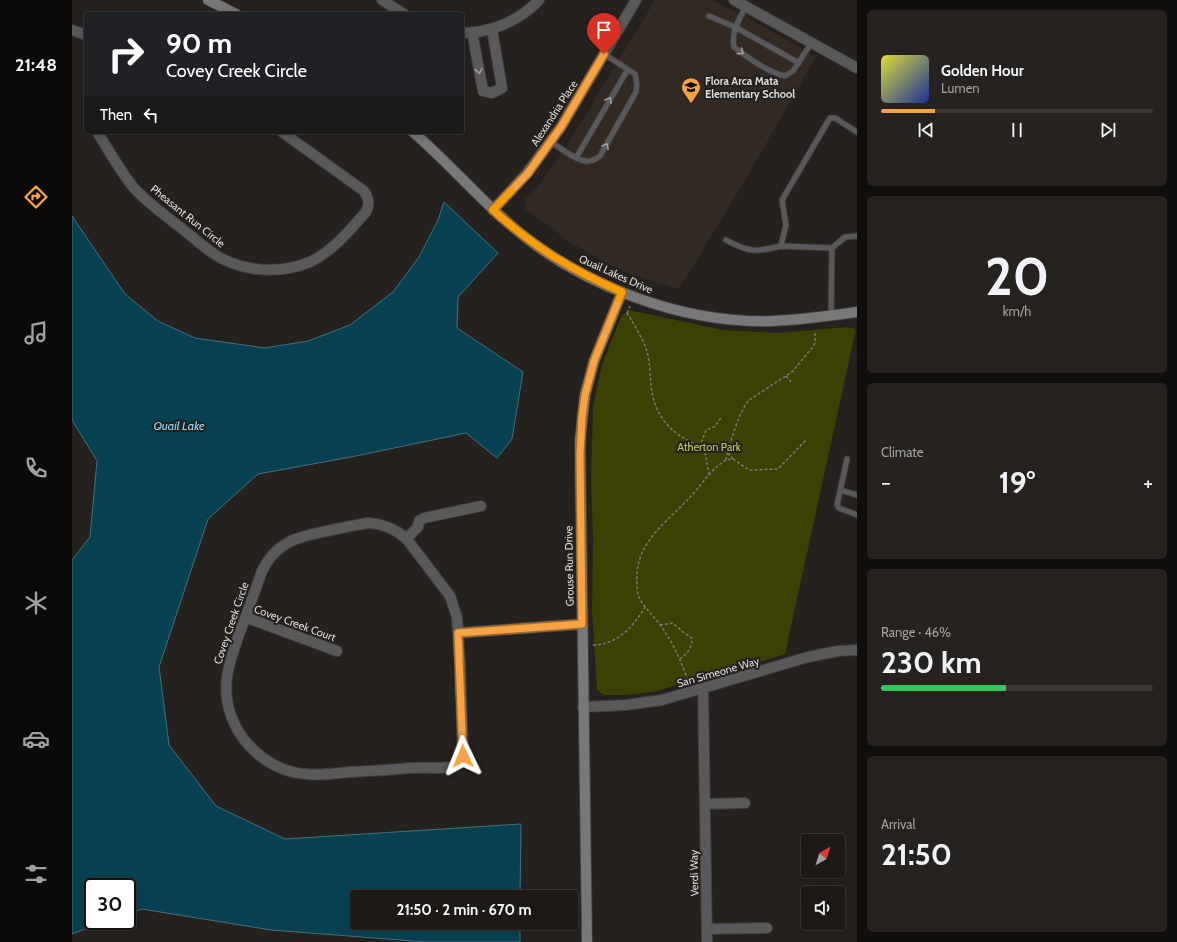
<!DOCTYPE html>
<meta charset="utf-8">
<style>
:root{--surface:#1c1916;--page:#25221f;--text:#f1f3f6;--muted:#a0a0a1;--line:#3a3835;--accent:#f5a345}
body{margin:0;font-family:Cabin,sans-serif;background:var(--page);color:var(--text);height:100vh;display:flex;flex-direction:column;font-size:15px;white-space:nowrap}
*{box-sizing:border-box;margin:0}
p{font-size:13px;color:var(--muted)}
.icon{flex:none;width:22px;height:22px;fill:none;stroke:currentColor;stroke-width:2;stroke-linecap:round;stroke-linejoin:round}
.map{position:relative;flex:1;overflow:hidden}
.side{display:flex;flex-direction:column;gap:10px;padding:10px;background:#0f0e0c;width:320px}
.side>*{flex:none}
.top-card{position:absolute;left:12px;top:12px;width:380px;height:122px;border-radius:4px;box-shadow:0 2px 10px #0003,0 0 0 1px var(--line);background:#202124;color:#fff;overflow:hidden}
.needle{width:26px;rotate:39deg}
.controls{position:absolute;left:729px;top:834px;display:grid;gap:8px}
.controls a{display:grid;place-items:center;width:44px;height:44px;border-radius:4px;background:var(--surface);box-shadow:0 2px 10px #0003,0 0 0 1px var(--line);font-size:20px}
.speed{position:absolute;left:12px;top:878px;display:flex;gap:8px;font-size:20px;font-weight:700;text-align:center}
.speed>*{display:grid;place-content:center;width:52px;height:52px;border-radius:50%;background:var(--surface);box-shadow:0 2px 10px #0003,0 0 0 1px var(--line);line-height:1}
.speed .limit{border:2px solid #111;border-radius:6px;background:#fff;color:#111}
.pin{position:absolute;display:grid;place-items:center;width:34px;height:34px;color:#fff;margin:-41px -17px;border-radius:50% 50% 50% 0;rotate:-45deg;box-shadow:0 0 4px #0007}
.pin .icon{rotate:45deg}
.me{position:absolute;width:44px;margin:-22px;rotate:358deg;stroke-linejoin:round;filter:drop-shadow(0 0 3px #0008)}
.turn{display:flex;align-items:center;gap:14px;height:84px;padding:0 16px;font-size:18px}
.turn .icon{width:52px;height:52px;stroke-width:2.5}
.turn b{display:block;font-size:28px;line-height:34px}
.then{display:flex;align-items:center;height:38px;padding:0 16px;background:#0003;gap:8px;font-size:15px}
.big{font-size:30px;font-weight:800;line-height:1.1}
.side .tile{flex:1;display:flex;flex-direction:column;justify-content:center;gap:6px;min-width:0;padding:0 14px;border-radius:6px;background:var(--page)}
.side .dial{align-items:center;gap:0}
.dial b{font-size:52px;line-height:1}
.song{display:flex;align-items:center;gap:12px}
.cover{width:48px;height:48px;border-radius:6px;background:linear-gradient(135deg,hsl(60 70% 55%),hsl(230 70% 35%))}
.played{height:4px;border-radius:2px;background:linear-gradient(90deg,var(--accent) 20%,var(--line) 20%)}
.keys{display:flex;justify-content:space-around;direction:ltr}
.heat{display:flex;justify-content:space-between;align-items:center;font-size:22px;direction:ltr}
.charge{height:6px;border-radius:3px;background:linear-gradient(90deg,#34c759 46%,var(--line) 0)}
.trip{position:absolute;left:278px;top:890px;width:228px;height:40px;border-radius:4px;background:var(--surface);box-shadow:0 2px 10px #0003,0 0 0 1px var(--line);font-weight:800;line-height:40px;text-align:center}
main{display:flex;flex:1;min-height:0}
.menu{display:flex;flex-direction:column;width:72px;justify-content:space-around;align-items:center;background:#0b0a09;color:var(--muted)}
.menu .icon{width:28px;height:28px}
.menu .current{color:var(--accent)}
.menu b{font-size:18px;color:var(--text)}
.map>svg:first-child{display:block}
.built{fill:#322a22}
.green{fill:#3b4003}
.water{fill:#074253;stroke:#47707b}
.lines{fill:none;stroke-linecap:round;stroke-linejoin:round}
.lane-casing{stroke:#3f3b38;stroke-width:7}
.street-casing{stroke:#3f3b38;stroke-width:12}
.secondary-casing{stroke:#3f3b38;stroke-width:12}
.path{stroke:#7b7875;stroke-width:1.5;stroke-dasharray:3 2;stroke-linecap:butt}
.lane{stroke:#59585b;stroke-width:5}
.street{stroke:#59585b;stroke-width:10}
.secondary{stroke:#78777a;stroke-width:10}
.oneway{stroke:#a2a0a0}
.route-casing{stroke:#9f6a2d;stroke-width:10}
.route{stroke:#f5a345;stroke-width:7}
.slow{stroke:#f59e0b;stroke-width:7}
.labels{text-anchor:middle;stroke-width:4;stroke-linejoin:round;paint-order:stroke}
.poi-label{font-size:11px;font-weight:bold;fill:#dddad8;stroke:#25211e;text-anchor:start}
.street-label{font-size:11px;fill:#dddad8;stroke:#25211e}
.park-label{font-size:11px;fill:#bdc95c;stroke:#25211e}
.water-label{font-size:12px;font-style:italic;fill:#91d9f4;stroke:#25211e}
</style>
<main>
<nav class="menu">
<b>21:48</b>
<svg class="icon current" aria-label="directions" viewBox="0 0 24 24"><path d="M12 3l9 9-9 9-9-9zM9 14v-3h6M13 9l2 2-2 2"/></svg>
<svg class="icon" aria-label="music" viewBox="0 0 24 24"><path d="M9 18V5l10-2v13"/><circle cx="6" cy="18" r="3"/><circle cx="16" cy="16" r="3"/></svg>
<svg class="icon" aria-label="phone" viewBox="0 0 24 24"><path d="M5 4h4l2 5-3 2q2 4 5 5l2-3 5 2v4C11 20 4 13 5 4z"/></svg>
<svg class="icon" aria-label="climate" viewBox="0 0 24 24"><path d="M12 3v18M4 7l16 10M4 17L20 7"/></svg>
<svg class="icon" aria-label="car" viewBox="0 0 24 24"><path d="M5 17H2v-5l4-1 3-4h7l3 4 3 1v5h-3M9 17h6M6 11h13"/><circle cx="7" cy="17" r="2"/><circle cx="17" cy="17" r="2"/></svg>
<svg class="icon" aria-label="filters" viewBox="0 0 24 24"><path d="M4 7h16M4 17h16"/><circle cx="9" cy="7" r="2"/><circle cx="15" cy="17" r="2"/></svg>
</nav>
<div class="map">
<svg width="785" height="942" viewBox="0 0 785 942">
<rect width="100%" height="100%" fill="#25211e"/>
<path class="built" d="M 583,0 L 639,0 L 678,19 L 744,57 L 665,194 L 607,289 L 557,274 L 527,259 L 495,240 L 457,211 L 453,210 L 453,196 L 458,196 L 492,151 Z"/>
<path class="green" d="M 557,310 L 651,330 L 707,333 L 775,327 L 784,329 L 713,654 L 678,665 L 627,678 L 586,691 L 555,695 L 532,695 L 525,690 L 520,611 L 521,540 L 519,478 L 521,406 L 530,364 L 550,315 Z"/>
<path class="water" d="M 372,202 L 426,253 L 386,297 L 385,328 L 451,372 L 440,439 L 425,458 L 394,433 L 279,457 L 186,474 L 136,519 L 87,667 L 97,745 L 144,806 L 213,839 L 449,824 L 448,897 L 285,897 L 285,923 L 448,923 L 448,942 L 354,942 L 199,930 L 70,909 L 55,914 L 55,887 L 21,887 L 21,921 L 35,921 L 0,934 L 0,560 L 18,537 L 25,461 L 0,420 L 0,216 L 53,294 L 86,321 L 123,338 L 193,348 L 236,341 L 278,325 L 321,292 L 347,257 L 366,220 Z"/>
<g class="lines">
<g class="lane-casing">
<path id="lane" d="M 674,6 C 667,20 659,31 662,47 C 676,58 696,72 713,76 L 721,71 L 740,42
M 637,16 L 663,27 L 727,63
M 785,132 L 763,118 L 758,118 L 710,200 L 714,225 L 709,246 L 760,248 L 773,237 L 785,236
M 479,142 C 487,147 503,160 513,161 C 518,162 524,159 528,156 L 564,92 L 565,84 L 563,74 L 532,54
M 504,158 L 556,69
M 654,240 C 678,253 684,252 709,246
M 759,316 L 760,248
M 775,459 L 765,505 L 767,508 L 785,515
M 768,490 L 785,495"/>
</g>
<g class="street-casing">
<path id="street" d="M 310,0 L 332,14
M 662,0 L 785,68
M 0,30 L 14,35
M 400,32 L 411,91 L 420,93 L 430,88 L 420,29
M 390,33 C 419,33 447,21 467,0
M 25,132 C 37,150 48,171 62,188 C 76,203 92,215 108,227 C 121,237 133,249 147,257 C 174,272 208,274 238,262 C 261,251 277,231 294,212 C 298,204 297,198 292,191 L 210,132
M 421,210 L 455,173 L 489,127 L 564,0
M 297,523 C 311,524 323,529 334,538 L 378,596 L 385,617 L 388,665 L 391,756 C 388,761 384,766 378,767 C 365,769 351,767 338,768 C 318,770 298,771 278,772 C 257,774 237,777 217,771 C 194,764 174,747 163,725 C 146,691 157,662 169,629 C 176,610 183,591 190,571 C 204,542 225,537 255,531 C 269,528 283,525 297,523 Z
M 334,539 L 346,527 L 347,521 L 352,518 L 409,506
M 173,617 L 265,651
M 386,633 L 510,624
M 631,688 L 635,942
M 511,707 L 554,705 L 590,700 L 736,657 L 766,651 L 785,650
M 633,804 L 673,803
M 635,929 L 695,928"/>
</g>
<g class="secondary-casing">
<path id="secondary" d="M 136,0 L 164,14
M 341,132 C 376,162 406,198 442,228 C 510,286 611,324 701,321 C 729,320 757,316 785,312
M 515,942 L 508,440 L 513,395 L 522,361 L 550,292"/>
</g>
<path class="path" d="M 555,313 C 562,324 569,336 574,348 C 578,360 578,373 579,385 C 582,417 600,435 628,446
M 555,313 L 558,306
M 714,376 L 719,382
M 656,453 L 661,459 L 654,460 C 658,443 666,414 677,400 L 720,372 L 740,348 L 743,343 L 743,332
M 661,459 L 677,470 L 706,469 L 734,440
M 637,475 L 633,452 L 628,446 L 634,430 L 642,427 L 649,418
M 588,625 L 601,623 L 611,632 L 620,638 C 620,648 616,653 608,659
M 521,645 C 545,645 561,627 573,607
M 616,680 C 609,661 601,643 589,626 C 582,616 572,608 567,597 C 565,593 565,587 565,582 C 562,542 597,521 620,495 C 631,483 639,469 654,460"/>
<use href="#lane" class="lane"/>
<use href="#street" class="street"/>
<use href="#secondary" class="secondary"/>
</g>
<defs><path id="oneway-chevron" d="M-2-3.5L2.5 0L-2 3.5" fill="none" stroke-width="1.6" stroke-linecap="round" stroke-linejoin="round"/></defs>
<g class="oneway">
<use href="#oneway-chevron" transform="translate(669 52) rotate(36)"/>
<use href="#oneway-chevron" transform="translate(407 71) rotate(80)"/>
<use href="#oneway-chevron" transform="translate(537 100) rotate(-60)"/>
<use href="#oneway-chevron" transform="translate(534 146) rotate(-61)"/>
</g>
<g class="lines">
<g class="route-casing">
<path id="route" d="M 391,756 L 386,633 L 510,624 L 508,454 L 510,417 L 513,395 L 522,361 L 550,292 C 499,270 462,247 421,210 L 456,173 L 489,127 L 532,54"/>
</g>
<use href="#route" class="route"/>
<path class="slow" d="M 439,191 L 421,210 C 462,247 499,270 550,292 L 547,299"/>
</g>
<defs>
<g id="school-pin" transform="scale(1)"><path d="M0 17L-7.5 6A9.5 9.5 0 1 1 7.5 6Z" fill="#f5a345" stroke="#25211e"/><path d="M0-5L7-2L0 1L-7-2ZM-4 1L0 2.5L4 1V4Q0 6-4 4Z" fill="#111"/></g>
</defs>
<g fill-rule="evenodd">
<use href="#school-pin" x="619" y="87"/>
</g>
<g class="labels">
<g class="poi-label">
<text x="633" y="85">Flora Arca Mata<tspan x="633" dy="13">Elementary School</tspan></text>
</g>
<g class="street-label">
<text transform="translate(482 113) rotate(-57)" y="4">Alexandria Place</text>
<text transform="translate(116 216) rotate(39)" y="4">Pheasant Run Circle</text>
<text transform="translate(544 274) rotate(24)" y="4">Quail Lakes Drive</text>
<text transform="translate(497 566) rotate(-91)" y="4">Grouse Run Drive</text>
<text transform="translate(159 623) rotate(-71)" y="4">Covey Creek Circle</text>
<text transform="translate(223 623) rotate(20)" y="4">Covey Creek Court</text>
<text transform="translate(646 672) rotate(-16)" y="4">San Simeone Way</text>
<text transform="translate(622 873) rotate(-91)" y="4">Verdi Way</text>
</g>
<g class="park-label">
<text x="637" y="451">Atherton Park</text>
</g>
<g class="water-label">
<text x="107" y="430">Quail Lake</text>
</g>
</g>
</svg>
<div class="controls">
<a><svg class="needle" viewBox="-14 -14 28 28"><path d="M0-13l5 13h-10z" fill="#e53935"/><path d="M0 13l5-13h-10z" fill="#a0a0a1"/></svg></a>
<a><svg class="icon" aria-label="sound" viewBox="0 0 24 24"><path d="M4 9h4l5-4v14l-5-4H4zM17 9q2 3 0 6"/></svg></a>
</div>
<div class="speed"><div class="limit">30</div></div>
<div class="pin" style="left:532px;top:54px;background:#d93025"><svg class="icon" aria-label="arrive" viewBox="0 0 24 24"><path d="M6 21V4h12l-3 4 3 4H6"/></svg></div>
<svg class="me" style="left:391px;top:756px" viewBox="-20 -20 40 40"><path d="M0-17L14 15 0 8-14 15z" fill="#f5a345" stroke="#fff" stroke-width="4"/></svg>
<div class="trip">21:50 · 2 min · 670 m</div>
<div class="top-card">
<div class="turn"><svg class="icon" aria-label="right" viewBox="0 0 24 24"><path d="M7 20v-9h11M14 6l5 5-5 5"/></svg><div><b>90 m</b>Covey Creek Circle</div></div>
<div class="then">Then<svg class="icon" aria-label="left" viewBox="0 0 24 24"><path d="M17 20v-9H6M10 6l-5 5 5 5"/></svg></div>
</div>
</div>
<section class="side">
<div class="tile">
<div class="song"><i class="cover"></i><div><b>Golden Hour</b><p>Lumen</p></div></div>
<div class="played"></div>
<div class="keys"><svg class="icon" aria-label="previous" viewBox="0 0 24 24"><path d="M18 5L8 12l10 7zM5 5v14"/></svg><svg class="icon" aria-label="pause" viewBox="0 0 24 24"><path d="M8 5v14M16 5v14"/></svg><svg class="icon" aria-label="next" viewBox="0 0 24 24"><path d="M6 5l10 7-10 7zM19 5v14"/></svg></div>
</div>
<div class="tile dial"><b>20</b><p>km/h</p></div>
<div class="tile"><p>Climate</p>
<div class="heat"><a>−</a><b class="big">19°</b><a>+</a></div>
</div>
<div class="tile"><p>Range · 46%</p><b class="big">230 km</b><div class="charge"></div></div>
<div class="tile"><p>Arrival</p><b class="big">21:50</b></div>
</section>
</main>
